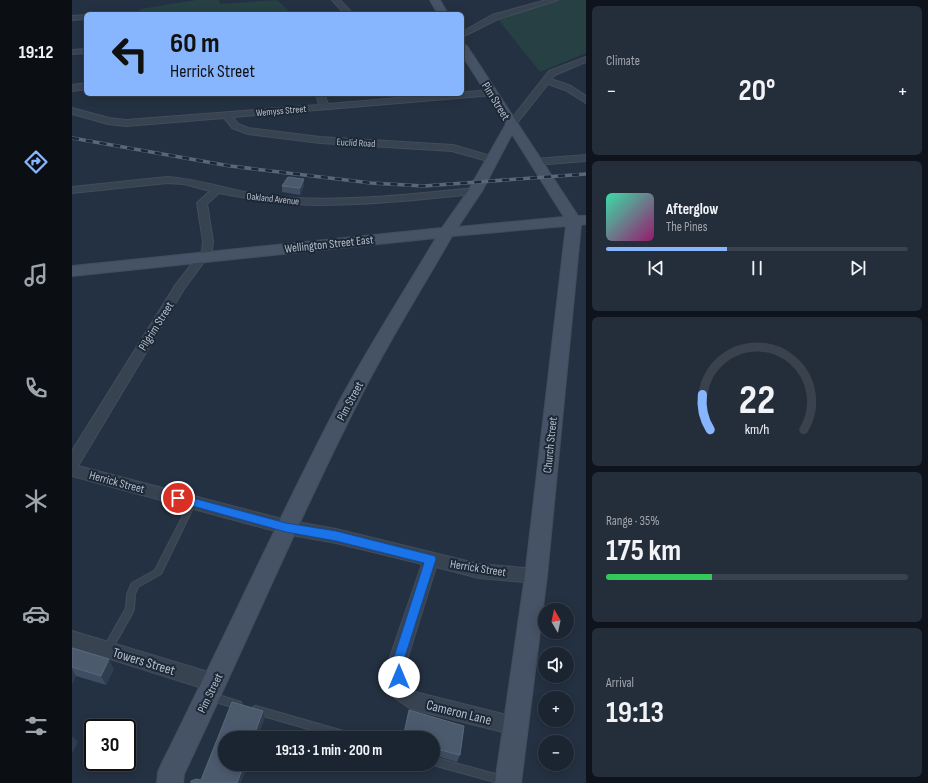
<!DOCTYPE html>
<meta charset="utf-8">
<style>
:root{--surface:#1b2532;--page:#242d3a;--text:#f1f3f6;--muted:#a0a5ac;--line:#39424d;--accent:#87b6ff}
body{margin:0;font-family:"Sofia Sans Condensed",sans-serif;background:var(--page);color:var(--text);height:100vh;display:flex;flex-direction:column;font-size:15px;white-space:nowrap}
*{box-sizing:border-box;margin:0}
p{font-size:13px;color:var(--muted)}
.icon{flex:none;width:22px;height:22px;fill:none;stroke:currentColor;stroke-width:2;stroke-linecap:round;stroke-linejoin:round}
.map{position:relative;flex:1;overflow:hidden}
.sheet{display:flex;flex-direction:column;gap:6px;padding:6px;background:#0f141c;width:342px}
.sheet>*{flex:none}
.guide{position:absolute;left:12px;top:12px;width:380px;height:84px;border-radius:6px;box-shadow:0 2px 10px #0003,0 0 0 1px var(--line);background:#87b6ff;color:#111;overflow:hidden}
.needle{width:26px;rotate:351deg}
.tools{position:absolute;left:466px;top:603px;display:grid;gap:8px}
.tools a{display:grid;place-items:center;width:36px;height:36px;border-radius:50%;background:var(--surface);box-shadow:0 2px 10px #0003,0 0 0 1px var(--line);font-size:20px}
.speed{position:absolute;left:12px;top:719px;display:flex;gap:8px;font-size:20px;font-weight:700;text-align:center}
.speed>*{display:grid;place-content:center;width:52px;height:52px;border-radius:50%;background:var(--surface);box-shadow:0 2px 10px #0003,0 0 0 1px var(--line);line-height:1}
.speed .limit{border:2px solid #111;border-radius:6px;background:#fff;color:#111}
.pin{position:absolute;display:grid;place-items:center;width:34px;height:34px;color:#fff;margin:-17px;border:2px solid #fff;border-radius:50%;box-shadow:0 1px 4px #0007}
.me{position:absolute;width:44px;margin:-22px;rotate:0deg;stroke-linejoin:round;filter:drop-shadow(0 0 3px #0008)}
.turn{display:flex;align-items:center;gap:14px;height:84px;padding:0 20px;font-size:18px}
.turn .icon{width:52px;height:52px;stroke-width:2.5}
.turn b{display:block;font-size:28px;line-height:34px}
.big{font-size:30px;font-weight:700;line-height:1.1}
.sheet .widget{flex:1;display:flex;flex-direction:column;justify-content:center;gap:6px;min-width:0;padding:0 14px;border-radius:6px;background:var(--page)}
.sheet .dial{align-items:center;gap:0}
.dial svg{height:104px;overflow:visible;fill:none;stroke:var(--line);stroke-width:7;stroke-linecap:round;text-anchor:middle}
.dial text{fill:var(--text);stroke:none}
.song{display:flex;align-items:center;gap:12px}
.cover{width:48px;height:48px;border-radius:6px;background:linear-gradient(135deg,hsl(160 70% 55%),hsl(320 70% 35%))}
.played{height:4px;border-radius:2px;background:linear-gradient(90deg,var(--accent) 40%,var(--line) 40%)}
.keys{display:flex;justify-content:space-around;direction:ltr}
.heat{display:flex;justify-content:space-between;align-items:center;font-size:22px;direction:ltr}
.charge{height:6px;border-radius:3px;background:linear-gradient(90deg,#34c759 35%,var(--line) 0)}
.trip{position:absolute;left:146px;top:731px;width:222px;height:40px;border-radius:20px;background:var(--surface);box-shadow:0 2px 10px #0003,0 0 0 1px var(--line);font-weight:700;line-height:40px;text-align:center}
main{display:flex;flex:1;min-height:0}
.tab-bar{display:flex;flex-direction:column;width:72px;justify-content:space-around;align-items:center;background:#0b0f14;color:var(--muted)}
.tab-bar .icon{width:28px;height:28px}
.tab-bar .selected{color:var(--accent)}
.tab-bar b{font-size:18px;color:var(--text)}
.map>svg:first-child{display:block}
.green{fill:#264043}
.lines{fill:none;stroke-linecap:round;stroke-linejoin:round}
.lane-casing{stroke:#424c5b;stroke-width:2}
.street-casing{stroke:#424c5b;stroke-width:2}
.secondary-casing{stroke:#424c5b;stroke-width:2}
.lane{fill:#384352;fill-rule:evenodd}
.street{fill:#384352;fill-rule:evenodd}
.secondary{fill:#465265;fill-rule:evenodd}
.rail-casing{stroke:#5a6779;stroke-width:3.5}
.rail{stroke:#1d2837;stroke-width:2.5;stroke-dasharray:7;stroke-linecap:butt}
.wall{fill:#3e4d61}
.shaded-wall{fill:#2e3d50}
.building{fill:#4b5a6d;stroke:#5b697c}
.route{fill:#1a73e8;stroke:#114b97}
.labels{text-anchor:middle;stroke-width:4;stroke-linejoin:round;paint-order:stroke}
.far-street-label{font-size:10px;fill:#b5becc;stroke:#1d2837}
.street-label{font-size:12px;fill:#b5becc;stroke:#1d2837}
.near-street-label{font-size:14px;fill:#b5becc;stroke:#1d2837}
</style>
<main>
<nav class="tab-bar">
<b>19:12</b>
<svg class="icon selected" aria-label="directions" viewBox="0 0 24 24"><path d="M12 3l9 9-9 9-9-9zM9 14v-3h6M13 9l2 2-2 2"/></svg>
<svg class="icon" aria-label="music" viewBox="0 0 24 24"><path d="M9 18V5l10-2v13"/><circle cx="6" cy="18" r="3"/><circle cx="16" cy="16" r="3"/></svg>
<svg class="icon" aria-label="phone" viewBox="0 0 24 24"><path d="M5 4h4l2 5-3 2q2 4 5 5l2-3 5 2v4C11 20 4 13 5 4z"/></svg>
<svg class="icon" aria-label="climate" viewBox="0 0 24 24"><path d="M12 3v18M4 7l16 10M4 17L20 7"/></svg>
<svg class="icon" aria-label="car" viewBox="0 0 24 24"><path d="M5 17H2v-5l4-1 3-4h7l3 4 3 1v5h-3M9 17h6M6 11h13"/><circle cx="7" cy="17" r="2"/><circle cx="17" cy="17" r="2"/></svg>
<svg class="icon" aria-label="filters" viewBox="0 0 24 24"><path d="M4 7h16M4 17h16"/><circle cx="9" cy="7" r="2"/><circle cx="15" cy="17" r="2"/></svg>
</nav>
<div class="map">
<svg width="514" height="783" viewBox="0 0 514 783">
<rect width="100%" height="100%" fill="#243142"/>
<path class="green" d="M 124,0 L 147,0 L 148,4 L 205,0 L 220,14 L 67,14 L 68,9 Z
M 489,0 L 514,0 L 514,53 L 468,72 L 425,18 Z"/>
<g class="lines">
<g class="lane-casing">
<path id="lane" d="M 121,499 L 123,500 L 124,502 L 89,574 L 66,587 L 63,594 L 62,609 L 61,612 L 38,653 L 35,654 L 32,653 L 31,650 L 32,647 L 54,608 L 55,594 L 60,583 L 83,570 L 119,500 Z
M 140,693 L 169,702 L 170,705 L 169,708 L 166,709 L 137,700 L 136,697 L 137,694 Z
M 184,706 L 282,734 L 285,735 L 286,738 L 267,738 L 184,714 L 181,713 L 180,710 L 181,707 Z
M 361,757 L 431,776 L 434,777 L 435,780 L 434,783 L 426,783 L 361,765 L 358,764 L 361,764 Z"/>
</g>
<g class="street-casing">
<path id="street" d="M 260,0 L 268,0 L 281,14 L 273,14 Z
M 474,0 L 486,0 L 426,19 L 390,37 L 390,32 L 420,15 Z
M 14,15 L 14,19 L 0,20 L 0,16 Z
M 14,49 L 14,53 L 0,54 L 0,50 Z
M 514,57 L 514,62 L 483,75 L 479,79 L 499,86 L 514,96 L 514,103 L 493,90 L 476,84 L 442,127 L 436,127 L 436,123 L 477,71 Z
M 14,83 L 14,89 L 0,91 L 0,85 Z
M 419,90 L 423,93 L 422,95 L 161,117 L 166,124 L 176,128 L 248,137 L 381,145 L 422,157 L 424,159 L 419,162 L 380,151 L 248,143 L 176,134 L 160,128 L 152,118 L 54,126 L 36,124 L 0,114 L 0,108 L 37,118 L 54,120 L 247,105 L 244,94 L 252,94 L 256,104 Z
M 514,155 L 514,161 L 463,165 L 458,162 L 463,159 Z
M 95,177 C 129,179 162,192 196,196 C 265,203 334,195 403,188 L 408,191 L 403,194 C 351,199 299,205 247,205 C 213,205 180,199 147,193 L 135,204 L 141,241 L 140,251 L 112,289 L 6,466 L 214,520 L 264,529 L 407,564 L 464,569 L 470,571 L 472,576 L 470,581 L 464,583 L 407,578 L 364,567 L 334,663 L 337,687 L 343,692 L 443,717 L 449,720 L 452,726 L 449,732 L 443,735 L 339,709 L 323,698 L 320,692 L 316,663 L 350,564 L 264,543 L 214,534 L 0,476 L 0,451 L 104,284 L 130,251 L 131,241 L 125,203 L 138,191 L 112,184 L 95,183 L 0,193 L 0,187 Z
M 0,631 L 143,674 L 149,677 L 152,683 L 149,689 L 143,692 L 0,647 Z"/>
</g>
<g class="secondary-casing">
<path id="secondary" d="M 358,0 L 368,0 L 376,14 L 366,14 Z
M 390,43 L 395,46 L 506,216 L 514,216 L 514,224 L 509,225 L 475,576 L 449,783 L 423,783 L 453,576 L 494,226 L 380,236 C 348,292 313,347 285,404 C 223,526 171,651 112,774 L 111,783 L 85,783 L 86,772 L 90,763 C 150,643 205,521 267,402 C 297,346 332,292 364,238 L 0,276 L 0,266 L 370,228 L 396,191 L 434,124 L 390,55 ZM 440,134 L 492,217 L 386,227 L 410,191 Z"/>
</g>
<use href="#lane" class="lane"/>
<use href="#street" class="street"/>
<use href="#secondary" class="secondary"/>
<g class="rail-casing">
<path id="rail" d="M 0,138 L 158,166 L 299,183 L 352,186 L 514,174"/>
</g>
<use href="#rail" class="rail"/>
</g>
<path class="wall" d="M 232,179 L 232,186 L 228,195 L 210,192 L 210,186 Z
M 0,648 L 42,669 L 34,685 L 4,676 L 0,684 Z
M 361,738 L 388,755 L 385,762 L 361,755 Z"/>
<path class="shaded-wall" d="M 232,179 L 232,186 L 228,195 L 228,188 Z
M 37,659 L 42,669 L 34,685 L 29,676 Z
M 0,669 L 4,676 L 0,684 Z
M 191,711 L 193,718 L 185,738 L 181,738 Z
M 0,736 L 6,742 L 0,754 Z
M 172,764 L 176,764 L 169,783 L 165,783 Z"/>
<path class="building" d="M 216,177 L 232,179 L 228,188 L 210,186 Z
M 0,648 L 37,659 L 29,676 L 0,667 Z
M 160,702 L 191,711 L 181,738 L 153,738 L 153,764 L 172,764 L 165,783 L 119,783 L 119,781 L 124,779 L 129,780 Z
M 337,710 L 392,726 L 388,755 L 361,748 L 361,738 L 331,738 Z"/>
<path class="route" d="M 106,494 L 214,523 L 264,531 L 363,556 L 364,559 L 331,663 L 333,677 L 331,682 L 327,683 L 323,682 L 320,663 L 352,563 L 264,541 L 214,532 L 106,502 L 101,498 Z"/>
<g class="labels">
<g class="far-street-label">
<text transform="translate(209 110) rotate(-5)" y="4">Wemyss Street</text>
<text transform="translate(284 142) rotate(3)" y="4">Euclid Road</text>
<text transform="translate(201 198) rotate(6)" y="4">Oakland Avenue</text>
</g>
<g class="street-label">
<text transform="translate(424 101) rotate(58)" y="4">Pim Street</text>
<text transform="translate(257 244) rotate(-6)" y="4">Wellington Street East</text>
<text transform="translate(84 326) rotate(-58)" y="4">Pilgrim Street</text>
<text transform="translate(278 401) rotate(-62)" y="4">Pim Street</text>
<text transform="translate(478 445) rotate(-84)" y="4">Church Street</text>
<text transform="translate(45 482) rotate(15)" y="4">Herrick Street</text>
<text transform="translate(406 568) rotate(9)" y="4">Herrick Street</text>
<text transform="translate(138 693) rotate(-64)" y="4">Pim Street</text>
</g>
<g class="near-street-label">
<text transform="translate(72 661) rotate(17)" y="5">Towers Street</text>
<text transform="translate(387 712) rotate(14)" y="5">Cameron Lane</text>
</g>
</g>
</svg>
<div class="tools">
<a><svg class="needle" viewBox="-14 -14 28 28"><path d="M0-13l5 13h-10z" fill="#e53935"/><path d="M0 13l5-13h-10z" fill="#a0a5ac"/></svg></a>
<a><svg class="icon" aria-label="sound" viewBox="0 0 24 24"><path d="M4 9h4l5-4v14l-5-4H4zM17 9q2 3 0 6"/></svg></a>
<a>+</a>
<a>−</a>
</div>
<div class="speed"><div class="limit">30</div></div>
<div class="pin" style="left:106px;top:498px;background:#d93025"><svg class="icon" aria-label="arrive" viewBox="0 0 24 24"><path d="M6 21V4h12l-3 4 3 4H6"/></svg></div>
<svg class="me" style="left:327px;top:677px" viewBox="-20 -20 40 40"><circle r="19" fill="#fff"/><path d="M0-13L10 11 0 6-10 11z" fill="#1a73e8"/></svg>
<div class="trip">19:13 · 1 min · 200 m</div>
<div class="guide">
<div class="turn"><svg class="icon" aria-label="left" viewBox="0 0 24 24"><path d="M17 20v-9H6M10 6l-5 5 5 5"/></svg><div><b>60 m</b>Herrick Street</div></div>
</div>
</div>
<section class="sheet">
<div class="widget"><p>Climate</p>
<div class="heat"><a>−</a><b class="big">20°</b><a>+</a></div>
</div>
<div class="widget">
<div class="song"><i class="cover"></i><div><b>Afterglow</b><p>The Pines</p></div></div>
<div class="played"></div>
<div class="keys"><svg class="icon" aria-label="previous" viewBox="0 0 24 24"><path d="M18 5L8 12l10 7zM5 5v14"/></svg><svg class="icon" aria-label="pause" viewBox="0 0 24 24"><path d="M8 5v14M16 5v14"/></svg><svg class="icon" aria-label="next" viewBox="0 0 24 24"><path d="M6 5l10 7-10 7zM19 5v14"/></svg></div>
</div>
<div class="widget dial"><svg viewBox="0 0 100 80">
<path d="M14 69A42 42 0 1 1 86 69"/>
<path d="M14 69A42 42 0 0 1 8 42" stroke="#87b6ff"/>
<text x="50" y="56" font-size="32" font-weight="700">22</text>
<text x="50" y="72" font-size="11">km/h</text>
</svg></div>
<div class="widget"><p>Range · 35%</p><b class="big">175 km</b><div class="charge"></div></div>
<div class="widget"><p>Arrival</p><b class="big">19:13</b></div>
</section>
</main>
